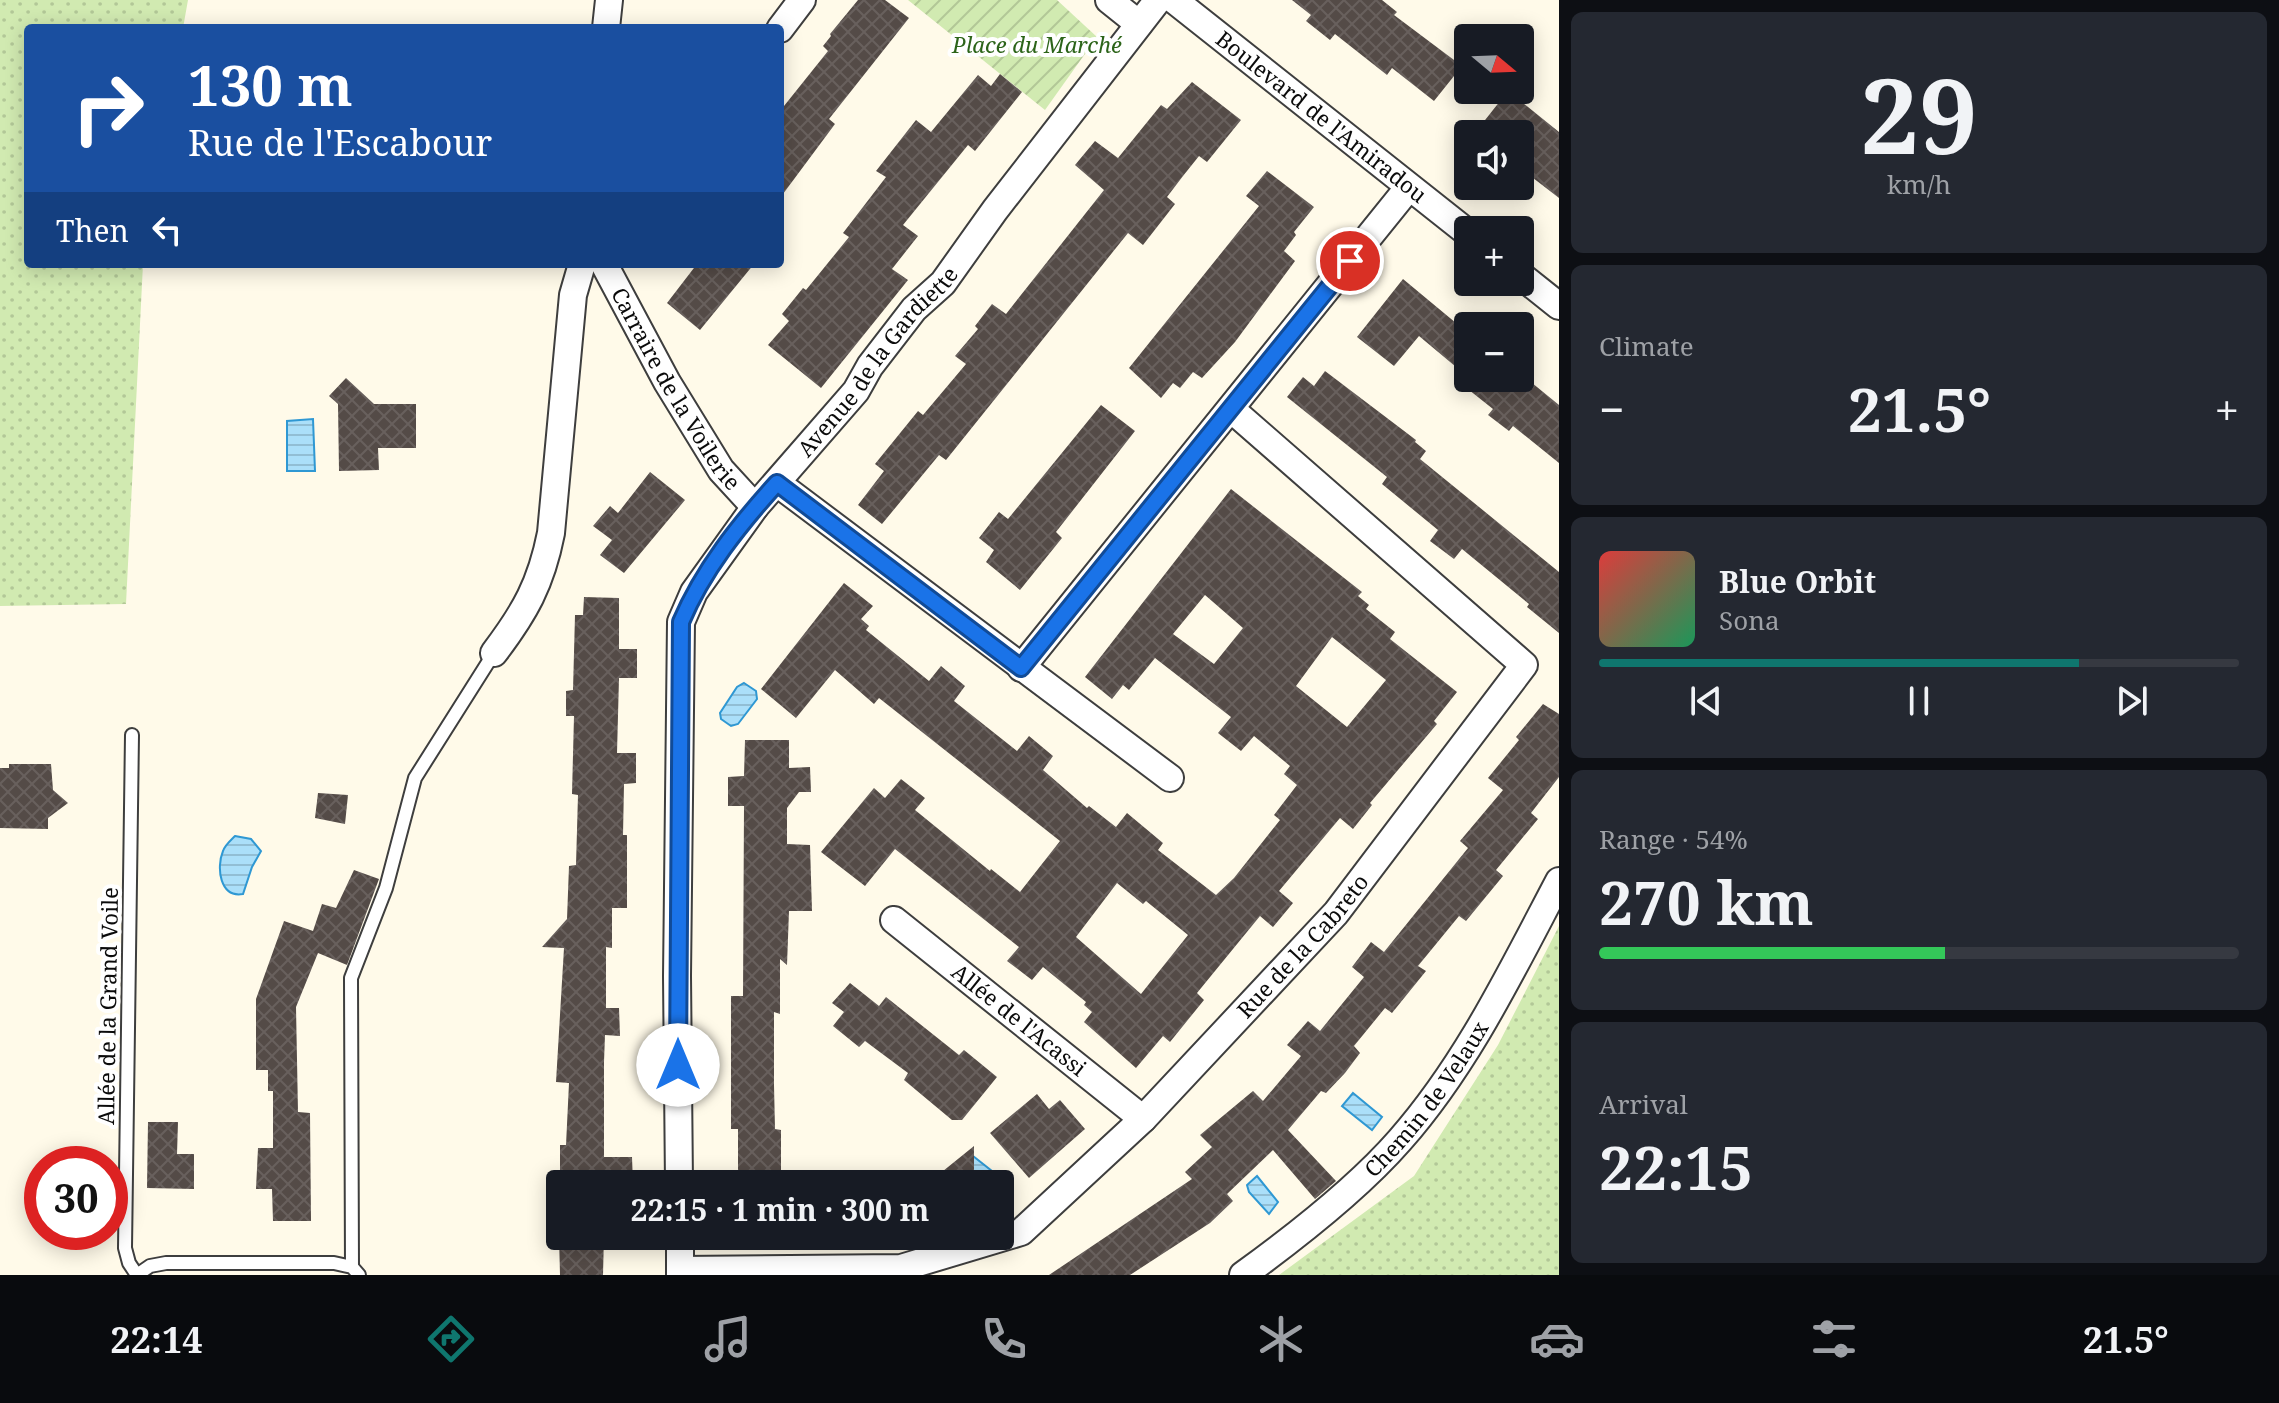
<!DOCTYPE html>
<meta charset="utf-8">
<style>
:root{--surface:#171b24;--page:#242831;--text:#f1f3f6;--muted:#9ea1a6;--line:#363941;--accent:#0f766e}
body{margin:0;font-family:"Noto Serif",serif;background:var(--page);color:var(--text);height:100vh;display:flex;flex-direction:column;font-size:30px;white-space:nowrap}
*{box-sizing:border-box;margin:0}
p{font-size:26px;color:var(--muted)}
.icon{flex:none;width:44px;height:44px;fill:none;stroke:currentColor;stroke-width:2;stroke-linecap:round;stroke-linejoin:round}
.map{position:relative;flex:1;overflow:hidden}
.details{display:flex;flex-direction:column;gap:12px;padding:12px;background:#0d0f14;width:720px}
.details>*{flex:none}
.guide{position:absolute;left:24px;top:24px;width:760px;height:244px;border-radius:8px;box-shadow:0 4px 20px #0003;background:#1a4fa0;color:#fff;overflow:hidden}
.needle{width:52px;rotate:109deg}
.fabs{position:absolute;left:1454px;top:24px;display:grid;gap:16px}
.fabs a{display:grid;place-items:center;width:80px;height:80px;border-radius:8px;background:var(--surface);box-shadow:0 4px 20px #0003;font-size:40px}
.speed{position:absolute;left:24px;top:1146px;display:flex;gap:16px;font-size:40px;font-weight:700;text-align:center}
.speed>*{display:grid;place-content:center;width:104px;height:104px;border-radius:50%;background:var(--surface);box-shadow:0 4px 20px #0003;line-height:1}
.speed .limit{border:12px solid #d22;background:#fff;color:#111}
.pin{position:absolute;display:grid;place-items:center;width:68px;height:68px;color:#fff;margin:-34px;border:4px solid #fff;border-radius:50%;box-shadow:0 2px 8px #0007}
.me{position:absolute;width:88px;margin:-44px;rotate:0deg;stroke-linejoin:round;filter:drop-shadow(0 0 6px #0008)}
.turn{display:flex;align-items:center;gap:28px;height:168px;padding:0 32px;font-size:36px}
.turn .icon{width:104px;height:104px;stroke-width:2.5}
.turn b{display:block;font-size:56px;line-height:68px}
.then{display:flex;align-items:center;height:76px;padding:0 32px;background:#0003;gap:16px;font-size:30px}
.big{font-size:60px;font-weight:700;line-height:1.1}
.details .widget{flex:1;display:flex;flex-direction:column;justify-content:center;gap:12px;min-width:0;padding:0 28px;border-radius:12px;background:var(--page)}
.details .dial{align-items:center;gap:0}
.dial b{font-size:104px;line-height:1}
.song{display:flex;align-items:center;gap:24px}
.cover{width:96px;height:96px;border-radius:12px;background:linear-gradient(135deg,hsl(0 70% 55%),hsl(150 70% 35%))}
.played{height:8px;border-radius:4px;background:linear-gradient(90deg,var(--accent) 75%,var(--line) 75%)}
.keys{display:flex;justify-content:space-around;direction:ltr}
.heat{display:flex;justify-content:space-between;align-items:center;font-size:44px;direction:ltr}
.charge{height:12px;border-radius:6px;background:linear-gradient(90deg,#34c759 54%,var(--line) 0)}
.trip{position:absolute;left:546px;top:1170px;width:468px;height:80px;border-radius:8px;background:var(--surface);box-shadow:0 4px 20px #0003;font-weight:700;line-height:80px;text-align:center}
.menu{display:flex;height:128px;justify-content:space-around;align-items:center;background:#090b0e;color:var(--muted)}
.menu .icon{width:56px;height:56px}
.menu .selected{color:var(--accent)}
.menu b{font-size:36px;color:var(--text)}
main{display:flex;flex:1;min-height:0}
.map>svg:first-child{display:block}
.grass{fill:url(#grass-dots)}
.garden{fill:url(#garden-furrows)}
.water{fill:url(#water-rules);stroke:#2f98d3;stroke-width:2}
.building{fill:url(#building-cross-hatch);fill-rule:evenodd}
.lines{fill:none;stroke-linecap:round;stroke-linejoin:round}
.lane-casing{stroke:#3e3e3e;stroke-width:16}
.street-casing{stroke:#3e3e3e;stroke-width:30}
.lane{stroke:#fff;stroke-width:12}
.street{stroke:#fff;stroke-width:26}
.route-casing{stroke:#114b97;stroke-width:20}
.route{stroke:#1a73e8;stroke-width:14}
.labels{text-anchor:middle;stroke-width:8;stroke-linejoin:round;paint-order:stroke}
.park-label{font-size:22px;font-style:italic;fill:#2c6419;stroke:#fff}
.street-label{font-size:22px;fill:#0b0b0b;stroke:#fff}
</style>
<main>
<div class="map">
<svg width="1559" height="1275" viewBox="0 0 1559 1275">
<defs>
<pattern id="grass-dots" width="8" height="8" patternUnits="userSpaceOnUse" patternTransform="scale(2)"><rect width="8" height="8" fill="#d1eab1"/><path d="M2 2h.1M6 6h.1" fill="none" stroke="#b2c797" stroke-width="1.8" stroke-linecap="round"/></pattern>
<pattern id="garden-furrows" width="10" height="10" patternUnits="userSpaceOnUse" patternTransform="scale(2)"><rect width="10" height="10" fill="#d1eab1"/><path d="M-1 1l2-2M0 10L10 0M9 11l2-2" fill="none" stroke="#b2c797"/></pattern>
<pattern id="water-rules" width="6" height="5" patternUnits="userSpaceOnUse" patternTransform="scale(2)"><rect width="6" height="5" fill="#abdff9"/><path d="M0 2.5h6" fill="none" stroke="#92bed4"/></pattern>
<pattern id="building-cross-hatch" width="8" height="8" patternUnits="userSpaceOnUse" patternTransform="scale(2)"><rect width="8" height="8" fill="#544b47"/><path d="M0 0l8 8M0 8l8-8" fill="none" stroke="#68605d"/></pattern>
</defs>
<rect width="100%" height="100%" fill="#fffae9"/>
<path class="grass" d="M 0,0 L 188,0 L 183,28 L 28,28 L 28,264 L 143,264 L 126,604 L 0,606 Z
M 1559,926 L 1559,1275 L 1279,1275 L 1414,1176 L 1498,1045 Z"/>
<path class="garden" d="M 908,0 L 1057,0 L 1097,37 L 1045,110 Z"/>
<path class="water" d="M 313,419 L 315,471 L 287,471 L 287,421 Z
M 744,683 L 756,691 L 757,699 L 738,724 L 731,726 L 721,719 L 720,713 L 737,687 Z
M 235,836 L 251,839 L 261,851 L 252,867 L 243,894 C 220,898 216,868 223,851 C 225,845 230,841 235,836 Z
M 1353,1093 L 1382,1117 L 1372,1130 L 1342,1106 Z
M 973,1156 L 1007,1183 L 1000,1191 L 1000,1184 L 981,1184 L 967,1164 Z
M 1257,1176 L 1278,1202 L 1269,1214 L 1249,1192 L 1247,1185 Z"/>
<path class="building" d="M 858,0 L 885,0 L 909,18 L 829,119 L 835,124 L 780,198 L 780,111 L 828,51 L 823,46 L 831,36 L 830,34 Z
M 1292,0 L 1382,0 L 1397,12 L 1394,15 L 1462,66 L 1434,101 L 1392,68 L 1387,75 L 1335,34 L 1330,40 L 1306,21 L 1311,15 Z
M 1000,74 L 1022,92 L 975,151 L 968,145 L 903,225 L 918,236 L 892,269 L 908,280 L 821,388 L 768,345 L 789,321 L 782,314 L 803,288 L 806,290 L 849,237 L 843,233 L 886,177 L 876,171 L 916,120 L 931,132 L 978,75 L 991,86 Z
M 1192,82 L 1241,120 L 1207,162 L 1199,156 L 1183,176 L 1167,197 L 1175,204 L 1143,245 L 1128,233 L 946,460 L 939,455 L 882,524 L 858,505 L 884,471 L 875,464 L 918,411 L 923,415 L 966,364 L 955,356 L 978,329 L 975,326 L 992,304 L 1006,314 L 1104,190 L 1075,165 L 1095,141 L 1118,158 L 1161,105 L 1167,109 Z
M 1508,91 L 1559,132 L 1559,198 L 1520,168 L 1520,134 L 1474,134 Z
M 1267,171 L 1314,207 L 1294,232 L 1296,235 L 1284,251 L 1295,261 L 1235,342 L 1202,378 L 1193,372 L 1180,388 L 1173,383 L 1161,398 L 1129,368 L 1259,206 L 1246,196 Z
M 697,264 L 754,264 L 700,330 L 667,303 Z
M 1403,279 L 1468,333 L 1468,377 L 1419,336 L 1394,366 L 1357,337 Z
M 1325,371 L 1416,440 L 1415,442 L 1426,451 L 1420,459 L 1559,572 L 1559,633 L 1527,607 L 1529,604 L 1462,549 L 1454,559 L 1430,541 L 1438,530 L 1382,484 L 1387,477 L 1287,397 L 1303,377 L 1314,386 Z
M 346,378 L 374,404 L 416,404 L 416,448 L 378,448 L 379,470 L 339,471 L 338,404 L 329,396 Z
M 1454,378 L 1526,378 L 1559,405 L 1559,463 L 1513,426 L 1509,431 L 1488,415 L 1493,409 Z
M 1101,405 L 1135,431 L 1056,532 L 1062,538 L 1020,590 L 986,562 L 994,550 L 979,538 L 999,512 L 1008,519 Z
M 650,472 L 685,500 L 624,573 L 600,555 L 612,540 L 593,526 L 610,506 L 618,513 Z
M 1231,489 L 1362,592 L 1358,596 L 1369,605 L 1366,609 L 1395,632 L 1390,639 L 1457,692 L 1434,721 L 1437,724 L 1370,803 L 1372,805 L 1353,829 L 1340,818 L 1279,891 L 1293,903 L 1273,927 L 1260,916 L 1197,993 L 1204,1000 L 1170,1042 L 1163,1036 L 1136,1068 L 1084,1022 L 1092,1012 L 1084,1005 L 1086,1002 L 1043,967 L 1032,980 L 1007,961 L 1019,947 L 895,849 L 865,886 L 821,852 L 874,788 L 885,798 L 901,779 L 925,798 L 915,810 L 990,871 L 991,869 L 1020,892 L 1060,841 L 879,698 L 874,704 L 835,670 L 796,718 L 761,689 L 844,583 L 873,606 L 861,619 L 869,626 L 866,630 L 929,681 L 941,666 L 965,686 L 954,701 L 1017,751 L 1029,736 L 1053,756 L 1043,770 L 1087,808 L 1089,806 L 1116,827 L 1127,813 L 1163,843 L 1158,850 L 1216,895 L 1234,878 L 1280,820 L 1274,815 L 1297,785 L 1284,774 L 1290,766 L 1254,736 L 1241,751 L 1218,733 L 1231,717 L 1155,658 L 1129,690 L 1123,685 L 1112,699 L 1085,677 ZM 1205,595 L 1243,628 L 1214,664 L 1173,634 ZM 1332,637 L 1386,680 L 1347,727 L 1296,686 ZM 1117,883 L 1143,904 L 1146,901 L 1188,935 L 1141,994 L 1076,937 Z
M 584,597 L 619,598 L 619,649 L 637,649 L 637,678 L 619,678 L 617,753 L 636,753 L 636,783 L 624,784 L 623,835 L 627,835 L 627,908 L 612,908 L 612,948 L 606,947 L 606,1008 L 619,1008 L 620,1036 L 605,1035 L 604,1062 L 604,1157 L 632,1157 L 633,1184 L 560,1184 L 560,1145 L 566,1145 L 569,1083 L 556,1082 L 564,948 L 542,947 L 567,919 L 569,866 L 576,865 L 578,795 L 572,794 L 574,716 L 566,716 L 566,691 L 573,690 L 575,615 L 583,615 Z
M 1543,704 L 1559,714 L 1559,777 L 1531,813 L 1538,819 L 1496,870 L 1503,876 L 1466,921 L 1459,916 L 1418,966 L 1426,971 L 1392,1013 L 1385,1008 L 1354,1046 L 1360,1053 L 1345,1073 L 1326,1093 L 1321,1091 L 1288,1130 L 1336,1181 L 1315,1199 L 1273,1150 L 1227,1194 L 1233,1201 L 1210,1223 L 1130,1275 L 1049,1275 L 1192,1179 L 1185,1172 L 1212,1147 L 1200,1135 L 1253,1091 L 1263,1101 L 1301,1056 L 1287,1045 L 1308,1021 L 1320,1031 L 1364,977 L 1352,967 L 1371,942 L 1384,952 L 1468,848 L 1460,841 L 1503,790 L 1488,778 L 1519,740 L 1516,737 Z
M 745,740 L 789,740 L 789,768 L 810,767 L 811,792 L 799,792 L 787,808 L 787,844 L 810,845 L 812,911 L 789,911 L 787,965 L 780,959 L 780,1014 L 774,1012 L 774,1085 L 775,1129 L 781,1130 L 781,1184 L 738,1184 L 738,1129 L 731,1129 L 731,996 L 743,996 L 744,806 L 728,806 L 728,777 L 744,776 Z
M 9,764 L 51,764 L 53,790 L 68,803 L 48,818 L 48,829 L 0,828 L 0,768 L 9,768 Z
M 318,793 L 348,795 L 345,824 L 315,818 Z
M 354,870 L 379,879 L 347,965 L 318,953 L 296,1007 L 298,1112 L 310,1113 L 311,1221 L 273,1221 L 272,1189 L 256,1189 L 258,1148 L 273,1148 L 273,1091 L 268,1091 L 268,1070 L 256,1070 L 256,999 L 284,921 L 313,931 L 322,904 L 336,908 Z
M 850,983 L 879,1006 L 886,997 L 959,1055 L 964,1050 L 997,1077 L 962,1120 L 952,1120 L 904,1080 L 908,1073 L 865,1041 L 859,1047 L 833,1026 L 844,1012 L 832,1003 Z
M 1037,1094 L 1049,1109 L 1060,1100 L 1085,1129 L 1029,1178 L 990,1133 Z
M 148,1122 L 178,1122 L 177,1154 L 194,1154 L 194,1189 L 147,1188 Z
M 974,1146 L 974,1184 L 927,1184 Z
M 559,1236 L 604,1236 L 603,1275 L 560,1275 Z"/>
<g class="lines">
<g class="lane-casing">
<path id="lane" d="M 132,735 L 125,1248 L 129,1263 L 137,1275
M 352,1267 L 351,978 L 386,888 L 415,778 L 494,653
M 137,1275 L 150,1266 L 166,1263 L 334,1263 L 352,1267 L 359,1275"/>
</g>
<g class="street-casing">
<g id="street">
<path d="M 1109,0 L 1139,24"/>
<path id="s1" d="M 1174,0 L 1468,233"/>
<path d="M 606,28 L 609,0"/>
<path d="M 780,29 L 802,0"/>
<path id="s2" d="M 604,264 L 667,382 L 721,470 L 755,507"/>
<path d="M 1520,275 L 1559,306"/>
<path d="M 777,483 L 1170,778"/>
<path d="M 494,653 C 525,612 541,584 551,533 L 573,295 L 582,264"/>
<path d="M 1021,668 L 1409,187"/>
<path id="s3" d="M 894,920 L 1143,1119"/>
<path id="s4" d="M 679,1184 L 677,976 L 681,622 L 694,592 L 755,507 L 856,391 L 870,366 L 914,309 L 943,283 L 995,210 L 1158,0"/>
<path d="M 680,1236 L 680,1275"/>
<path id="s5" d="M 680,1270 L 901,1268 L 1021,1232 L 1143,1119 L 1336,913 L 1524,665 L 1231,409"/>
<path id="s6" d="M 1243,1275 C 1294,1238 1359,1187 1400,1140 C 1467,1064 1512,970 1559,881"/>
</g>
</g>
<use href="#lane" class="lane"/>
<use href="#street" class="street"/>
</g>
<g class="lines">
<g class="route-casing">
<path id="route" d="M 678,1065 L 681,622 C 703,570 739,525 777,483 L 1021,668 L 1350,261"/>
</g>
<use href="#route" class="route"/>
</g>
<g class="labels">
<g class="park-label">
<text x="1037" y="53">Place du Marché</text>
</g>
<g class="street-label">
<text dy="8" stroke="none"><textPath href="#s1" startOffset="188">Boulevard de l'Amiradou</textPath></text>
<text dy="8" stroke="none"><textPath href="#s4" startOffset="890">Avenue de la Gardiette</textPath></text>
<text dy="8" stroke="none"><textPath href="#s2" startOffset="144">Carraire de la Voilerie</textPath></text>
<text dy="8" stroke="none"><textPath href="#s5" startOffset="748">Rue de la Cabreto</textPath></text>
<text transform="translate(108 1006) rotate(-89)" y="8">Allée de la Grand Voile</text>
<text dy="8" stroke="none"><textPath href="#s3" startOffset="160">Allée de l'Acassi</textPath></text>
<text dy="8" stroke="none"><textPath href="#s6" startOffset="256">Chemin de Velaux</textPath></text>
</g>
</g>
</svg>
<div class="fabs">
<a><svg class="needle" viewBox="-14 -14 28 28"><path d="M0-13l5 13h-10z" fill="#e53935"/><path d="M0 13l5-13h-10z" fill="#9ea1a6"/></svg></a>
<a><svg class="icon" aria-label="sound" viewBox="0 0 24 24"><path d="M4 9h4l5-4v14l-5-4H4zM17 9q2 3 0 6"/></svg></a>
<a>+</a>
<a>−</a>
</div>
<div class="speed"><div class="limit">30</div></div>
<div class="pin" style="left:1350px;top:261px;background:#d93025"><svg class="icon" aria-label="arrive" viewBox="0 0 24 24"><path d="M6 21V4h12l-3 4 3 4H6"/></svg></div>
<svg class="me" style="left:678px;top:1065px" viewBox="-20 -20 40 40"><circle r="19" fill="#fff"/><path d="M0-13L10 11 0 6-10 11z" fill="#1a73e8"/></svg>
<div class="trip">22:15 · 1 min · 300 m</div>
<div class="guide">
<div class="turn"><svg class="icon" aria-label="right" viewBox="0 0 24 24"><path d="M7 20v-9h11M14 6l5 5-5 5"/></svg><div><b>130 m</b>Rue de l'Escabour</div></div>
<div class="then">Then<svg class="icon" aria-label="left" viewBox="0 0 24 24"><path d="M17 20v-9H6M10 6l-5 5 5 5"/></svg></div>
</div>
</div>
<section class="details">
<div class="widget dial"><b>29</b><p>km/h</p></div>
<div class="widget"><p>Climate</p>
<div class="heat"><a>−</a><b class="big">21.5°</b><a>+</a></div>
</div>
<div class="widget">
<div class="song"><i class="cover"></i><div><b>Blue Orbit</b><p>Sona</p></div></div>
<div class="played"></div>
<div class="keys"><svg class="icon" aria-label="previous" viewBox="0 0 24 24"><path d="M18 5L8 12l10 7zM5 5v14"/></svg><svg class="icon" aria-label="pause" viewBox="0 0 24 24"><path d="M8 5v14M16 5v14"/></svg><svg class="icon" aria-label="next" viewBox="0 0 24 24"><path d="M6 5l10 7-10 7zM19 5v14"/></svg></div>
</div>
<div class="widget"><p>Range · 54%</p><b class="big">270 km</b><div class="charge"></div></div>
<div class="widget"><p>Arrival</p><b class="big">22:15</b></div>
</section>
</main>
<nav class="menu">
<b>22:14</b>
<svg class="icon selected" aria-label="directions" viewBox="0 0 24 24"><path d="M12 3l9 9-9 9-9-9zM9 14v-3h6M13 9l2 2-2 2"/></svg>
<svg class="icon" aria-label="music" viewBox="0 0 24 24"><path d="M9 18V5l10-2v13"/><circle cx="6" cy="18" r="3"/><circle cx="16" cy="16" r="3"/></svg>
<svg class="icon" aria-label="phone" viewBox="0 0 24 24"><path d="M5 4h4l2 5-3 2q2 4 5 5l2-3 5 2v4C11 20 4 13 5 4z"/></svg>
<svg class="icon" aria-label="climate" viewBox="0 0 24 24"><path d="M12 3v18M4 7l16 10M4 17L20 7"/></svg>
<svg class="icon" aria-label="car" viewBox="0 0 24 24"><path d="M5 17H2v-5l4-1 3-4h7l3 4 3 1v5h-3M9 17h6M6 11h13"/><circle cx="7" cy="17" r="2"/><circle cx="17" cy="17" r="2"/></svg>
<svg class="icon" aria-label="filters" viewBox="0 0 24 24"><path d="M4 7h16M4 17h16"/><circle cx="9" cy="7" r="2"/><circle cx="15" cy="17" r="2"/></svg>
<b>21.5°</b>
</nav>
